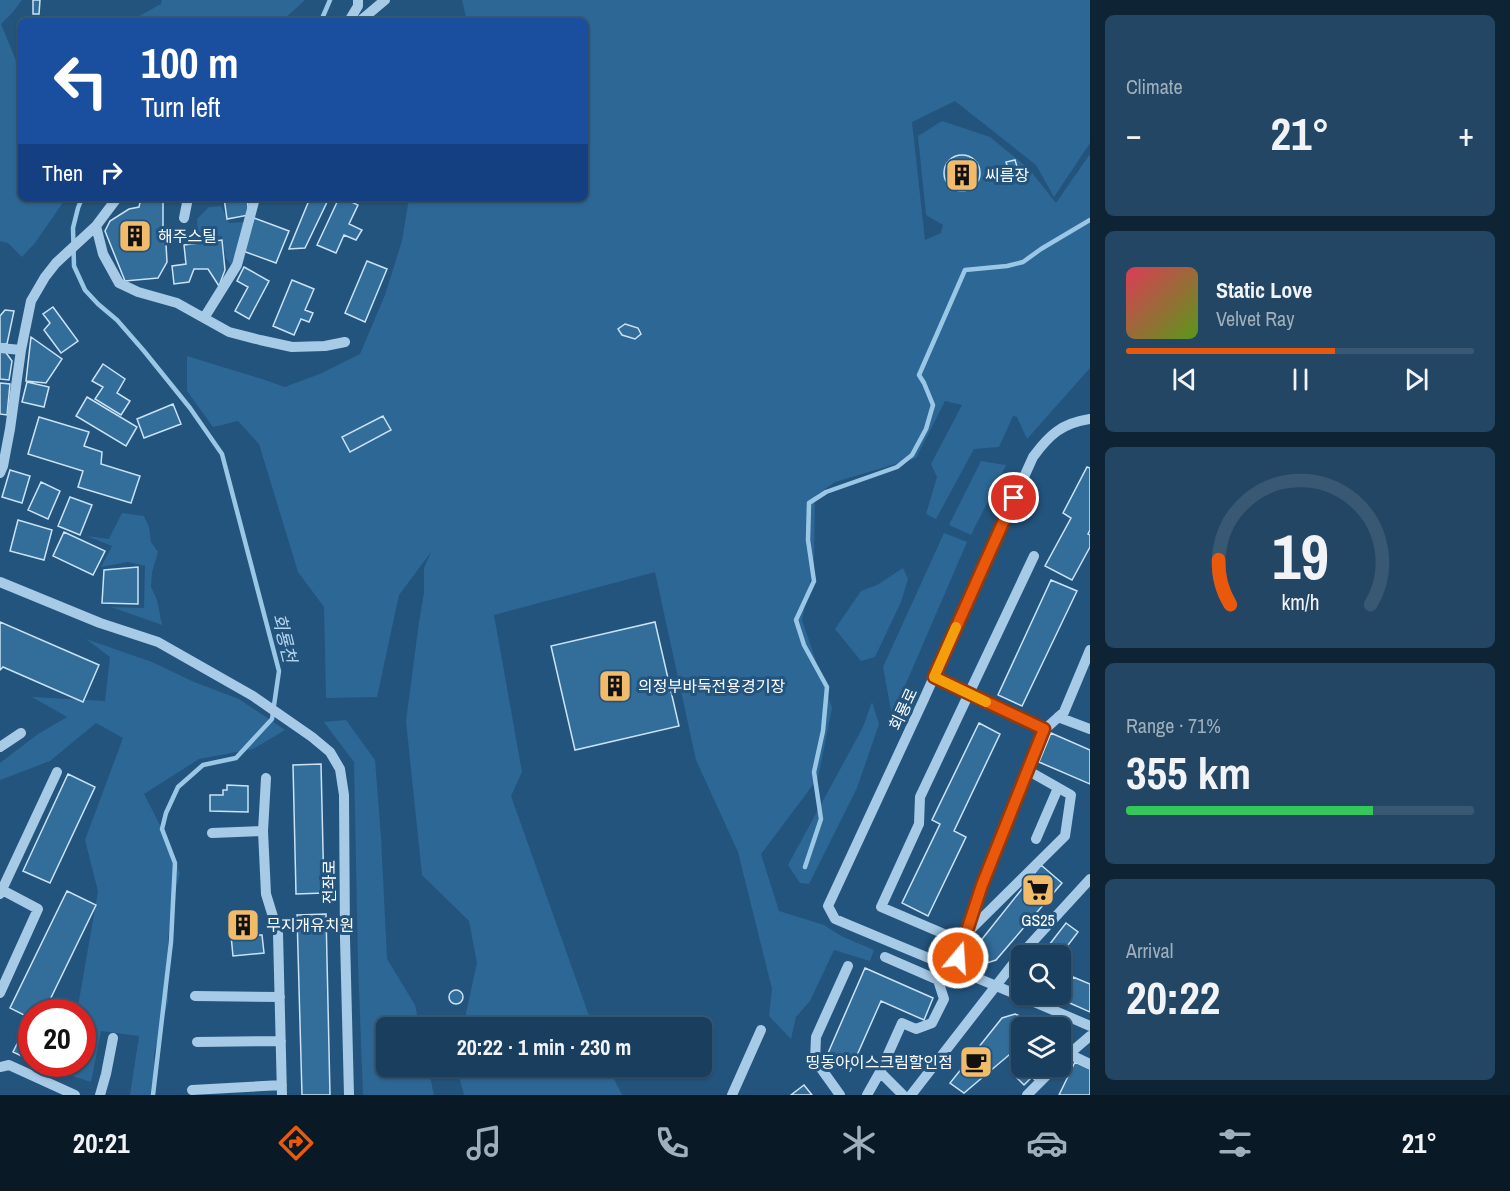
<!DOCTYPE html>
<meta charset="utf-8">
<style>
:root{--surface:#1a3f5e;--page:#234664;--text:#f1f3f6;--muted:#9fafbc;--line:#385873;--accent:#ea580c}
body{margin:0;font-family:"Archivo Narrow","Noto Sans KR",sans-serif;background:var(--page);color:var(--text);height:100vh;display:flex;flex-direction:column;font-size:22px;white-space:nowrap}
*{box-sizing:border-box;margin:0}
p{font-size:20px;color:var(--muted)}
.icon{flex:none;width:33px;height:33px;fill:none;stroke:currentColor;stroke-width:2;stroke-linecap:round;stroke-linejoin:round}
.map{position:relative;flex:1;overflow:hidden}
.sheet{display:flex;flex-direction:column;gap:15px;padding:15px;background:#0e2334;width:420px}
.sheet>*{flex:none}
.hud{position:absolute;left:18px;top:18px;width:570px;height:183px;border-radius:9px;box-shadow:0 2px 4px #0004,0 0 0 2px var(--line);background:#1a4fa0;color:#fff;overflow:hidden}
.controls{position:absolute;left:1011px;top:945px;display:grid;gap:12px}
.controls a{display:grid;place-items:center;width:60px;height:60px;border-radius:9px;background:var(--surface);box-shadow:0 2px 4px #0004,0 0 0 2px var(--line);font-size:30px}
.speed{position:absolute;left:18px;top:999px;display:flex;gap:12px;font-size:30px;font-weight:700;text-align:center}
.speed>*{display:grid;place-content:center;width:78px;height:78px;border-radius:50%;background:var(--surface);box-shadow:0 2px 4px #0004,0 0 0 2px var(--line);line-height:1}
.speed .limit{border:9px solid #d22;background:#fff;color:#111}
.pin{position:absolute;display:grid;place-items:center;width:51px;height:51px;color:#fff;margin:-26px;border:3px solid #fff;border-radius:50%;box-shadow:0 2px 6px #0007}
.me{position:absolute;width:66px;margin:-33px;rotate:18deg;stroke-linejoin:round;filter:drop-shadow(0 0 4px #0008)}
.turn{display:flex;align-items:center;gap:21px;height:126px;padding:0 24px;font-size:27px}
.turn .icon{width:78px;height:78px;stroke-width:2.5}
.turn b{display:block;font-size:42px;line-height:51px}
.then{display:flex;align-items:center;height:57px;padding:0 24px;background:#0003;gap:12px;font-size:22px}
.big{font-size:45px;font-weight:800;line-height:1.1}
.sheet .card{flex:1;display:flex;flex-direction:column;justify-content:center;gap:9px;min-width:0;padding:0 21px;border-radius:9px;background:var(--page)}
.sheet .dial{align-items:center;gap:0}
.dial svg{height:156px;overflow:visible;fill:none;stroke:var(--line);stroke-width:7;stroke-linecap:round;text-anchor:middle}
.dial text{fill:var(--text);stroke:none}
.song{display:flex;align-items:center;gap:18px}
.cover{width:72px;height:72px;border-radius:9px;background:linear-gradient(135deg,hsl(350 70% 55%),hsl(90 70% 35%))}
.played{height:6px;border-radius:3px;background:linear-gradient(90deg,var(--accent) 60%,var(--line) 60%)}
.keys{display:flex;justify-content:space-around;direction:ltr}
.heat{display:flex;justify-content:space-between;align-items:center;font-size:33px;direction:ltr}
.charge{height:9px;border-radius:4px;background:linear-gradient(90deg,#34c759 71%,var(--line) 0)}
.trip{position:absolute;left:376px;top:1017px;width:336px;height:60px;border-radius:9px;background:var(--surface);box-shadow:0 2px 4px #0004,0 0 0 2px var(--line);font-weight:800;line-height:60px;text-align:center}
.menu{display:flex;height:96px;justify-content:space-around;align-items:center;background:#0a1926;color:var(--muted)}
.menu .icon{width:42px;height:42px}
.menu .selected{color:var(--accent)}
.menu b{font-size:27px;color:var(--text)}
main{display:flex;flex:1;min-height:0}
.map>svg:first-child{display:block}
.green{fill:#2d6795}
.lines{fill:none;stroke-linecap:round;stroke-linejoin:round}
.stream{stroke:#9bc7e7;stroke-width:4.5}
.building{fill:#336d9a;stroke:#cae2f5;stroke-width:1.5}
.minor{stroke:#a7cae6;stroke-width:10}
.route-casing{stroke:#983908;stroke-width:15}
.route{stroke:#ea580c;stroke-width:10}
.slow{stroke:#f59e0b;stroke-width:10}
.labels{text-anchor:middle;stroke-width:6;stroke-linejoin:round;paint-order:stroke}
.poi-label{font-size:16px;fill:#fff;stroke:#23547d;text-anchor:start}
.street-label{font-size:16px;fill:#fff;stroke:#23547d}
.water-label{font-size:18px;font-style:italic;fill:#b2d4ee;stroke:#23547d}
</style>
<main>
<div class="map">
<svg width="1090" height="1095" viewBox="0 0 1090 1095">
<rect width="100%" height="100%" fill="#23547d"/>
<path class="green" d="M 0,0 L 22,0 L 13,12 L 1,24 L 21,73 L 21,198 L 66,198 L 35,243 L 22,257 L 8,243 L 0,241 Z
M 162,0 L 305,0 L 282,21 L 130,21 L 161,4 Z
M 462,0 L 1090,0 L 1090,143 L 1054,197 L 1036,165 L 955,101 L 912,122 L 925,240 L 941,233 L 943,225 L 926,215 L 918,136 L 942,121 L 990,137 L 1029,169 L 1056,203 L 1090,154 L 1090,368 L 1027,439 L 1017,417 L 1013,416 L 999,447 L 974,449 L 936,519 L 926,514 L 937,477 L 931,464 L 962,405 L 945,401 L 916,458 L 835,482 L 815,496 L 814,564 L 802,620 L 832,708 L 818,778 L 761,854 L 779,911 L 824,925 L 841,936 L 874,950 L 870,961 L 834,950 L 810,1001 L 796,1017 L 791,1039 L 769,1016 L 772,989 L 738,852 L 696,760 L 655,572 L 494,615 L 522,772 L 511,796 L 593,1027 L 465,1027 L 466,1013 L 477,963 L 469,921 L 422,875 L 406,721 L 419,622 L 424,593 L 424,568 L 431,552 L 399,595 L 377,697 L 326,698 L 324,607 L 298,572 L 259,444 L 238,421 L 213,427 L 187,391 L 187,356 L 265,380 L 285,387 L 322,373 L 360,354 L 385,295 L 402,241 L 409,198 L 585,198 L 585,21 L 467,21 Z
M 221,206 L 229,223 L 246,222 L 234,270 L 226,258 L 222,236 L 198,239 L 197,219 L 209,207 Z
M 981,461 L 1006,465 L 971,535 L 949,525 Z
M 122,513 L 144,516 L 149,527 L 151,542 L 158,552 L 152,572 L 151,587 L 157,600 L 162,625 L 111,607 L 144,608 L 145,566 L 128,562 L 101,567 L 112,546 L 87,536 L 109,539 Z
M 944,533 L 967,542 L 892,716 L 883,667 Z
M 903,568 L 908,579 L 901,602 L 875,657 L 861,661 L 835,629 L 861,591 L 877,585 Z
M 86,639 L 152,662 L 194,682 L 239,699 L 285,730 L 253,749 L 199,759 L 144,794 L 162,829 L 180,873 L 177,884 L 168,938 L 168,1002 L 154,1054 L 155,1095 L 130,1095 L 139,1036 L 101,1031 L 91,1082 L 66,1074 L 68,1064 L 82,1064 L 82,1012 L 77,1012 L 98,891 L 85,840 L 123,738 L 96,723 L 50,761 L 0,780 L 0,763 L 38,734 L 67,717 L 32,697 L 105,701 L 110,657 Z
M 872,702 L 879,724 L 857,788 L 809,884 L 800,883 L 788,865 L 863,727 Z
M 346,720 L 375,760 L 381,837 L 387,959 L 415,1005 L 420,1027 L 387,1028 L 387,1066 L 428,1067 L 434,1095 L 363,1095 L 358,963 L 354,762 L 324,722 Z
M 461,1067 L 608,1067 L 622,1095 L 464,1095 L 460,1080 Z"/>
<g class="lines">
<path class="stream" d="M 321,21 L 330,0
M 82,198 L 78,208 L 73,228 L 74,266 L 85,290 L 98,304 L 117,320 L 144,351 L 190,408 L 222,454 L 279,671 L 272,719 L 236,758 L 203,765 L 178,787 L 166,813 L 162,829 L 175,863 L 171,942 L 153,1095
M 805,867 L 821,819 L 814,772 L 823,731 L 827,687 L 804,645 L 796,620 L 814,581 L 808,540 L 809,503 L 826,492 L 897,467 L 912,455 L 926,429 L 933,405 L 924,383 L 919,375 L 965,270 L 1007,266 L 1023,262 L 1041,249 L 1090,220"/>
</g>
<path class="building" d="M 33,0 L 40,0 L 39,14 L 33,14 Z
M944 173a18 18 0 1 1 36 0a18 18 0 1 1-36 0Z
M 1015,160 L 1018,170 L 1009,172 L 1006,162 Z
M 141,198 L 163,198 L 163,242 L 166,244 L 167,262 L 158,278 L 125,281 L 105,231 L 110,221 L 129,209 L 139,207 Z
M 224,198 L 247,198 L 249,215 L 227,219 Z
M 310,198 L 329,198 L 305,248 L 289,249 Z
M 339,198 L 343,198 L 358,205 L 349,224 L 362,230 L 356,240 L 344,235 L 336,253 L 317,245 Z
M 254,218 L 289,231 L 276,263 L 243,251 Z
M 222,240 L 225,270 L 219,286 L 208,269 L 194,269 L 189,282 L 174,284 L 172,266 L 186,264 L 184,245 Z
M 367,261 L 387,269 L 365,322 L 345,313 Z
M 244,267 L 269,281 L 249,319 L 235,311 L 248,287 L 237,281 Z
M 292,280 L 314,289 L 305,310 L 313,313 L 309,322 L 301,319 L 294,335 L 273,326 Z
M 53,307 L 78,341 L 61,353 L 44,330 L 50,323 L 43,314 Z
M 5,310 L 14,311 L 7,344 L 0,344 L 0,316 Z
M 625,324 L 638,328 L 641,334 L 635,339 L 622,335 L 618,329 Z
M 31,337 L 62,359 L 46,383 L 26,381 Z
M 0,350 L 4,350 L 12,361 L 9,380 L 0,379 Z
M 103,364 L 125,379 L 117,393 L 130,401 L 121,415 L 95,399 L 103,387 L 92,381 Z
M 27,382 L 49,387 L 44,407 L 22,402 Z
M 0,383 L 10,384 L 7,415 L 0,414 Z
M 87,397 L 137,427 L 126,446 L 76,416 Z
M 173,404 L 181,424 L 144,438 L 137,419 Z
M 383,416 L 391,430 L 350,452 L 342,437 Z
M 39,417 L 89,432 L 84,446 L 102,452 L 101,464 L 140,476 L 131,503 L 78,487 L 83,471 L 28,454 Z
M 1087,467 L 1090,468 L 1090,530 L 1088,534 L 1090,535 L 1090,547 L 1072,580 L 1045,566 L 1071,518 L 1063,513 Z
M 10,470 L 30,476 L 22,503 L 2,497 Z
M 41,482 L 60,491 L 48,519 L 28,510 Z
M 70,497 L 92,505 L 80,535 L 58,526 Z
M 18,520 L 52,530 L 44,560 L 10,551 Z
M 64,532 L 105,551 L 93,575 L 53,556 Z
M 138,567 L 138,604 L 102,603 L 104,570 Z
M 1051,580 L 1077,591 L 1022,706 L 998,695 Z
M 0,622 L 99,665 L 83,702 L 3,667 L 0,670 Z
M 655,622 L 679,726 L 575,750 L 551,646 Z
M 979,723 L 1000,734 L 954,831 L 966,837 L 928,916 L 902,903 L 940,824 L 932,820 Z
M 1051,733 L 1090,750 L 1090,784 L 1039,762 Z
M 321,764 L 324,893 L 296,894 L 293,765 Z
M 68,774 L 95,787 L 50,883 L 23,871 Z
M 227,785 L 248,786 L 248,812 L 210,811 L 210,795 L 223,795 L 223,790 L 227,790 Z
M 1041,865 L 1062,883 L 996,960 L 984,964 L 971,953 Z
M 67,891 L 96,905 L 44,1012 L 32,1012 L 32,1061 L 13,1052 L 30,1018 L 10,1008 Z
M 254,913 L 256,935 L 262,935 L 264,953 L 233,956 L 229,915 Z
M 326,914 L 330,1095 L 302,1095 L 297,915 Z
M 1066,923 L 1078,932 L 1065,949 L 1070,953 L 1062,962 L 1060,961 L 1060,956 L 1054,956 L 1046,949 Z
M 865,968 L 933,998 L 924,1020 L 881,1001 L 850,1071 L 825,1060 Z
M 1073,977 L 1090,984 L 1090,1012 L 1063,1000 Z
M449 997a7 7 0 1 1 14 0a7 7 0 1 1-14 0Z
M 1015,1014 L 1042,1026 L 1022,1028 L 1022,1044 L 964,1093 L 950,1083 L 1002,1018 Z
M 1075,1062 L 1090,1069 L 1090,1095 L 1059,1095 Z
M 1022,1066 L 1051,1066 L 1036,1081 L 1032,1077 L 1024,1085 L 1013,1074 Z
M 804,1085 L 812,1095 L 791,1095 Z"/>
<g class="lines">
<path class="minor" d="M 349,21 L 358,6 L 358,0
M 360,21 L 385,0
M 184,218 L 188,198
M 96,226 L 103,254 L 119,283 L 138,292 L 177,303 L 229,332 L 260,340 L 292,347 L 325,346 L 345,342
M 204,318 L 237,265 L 255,198
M 0,348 L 21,350
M 1090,419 C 1062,423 1049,435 1033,457 L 924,699 L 828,906 L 835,919 C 920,955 1006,989 1090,1026
M 0,473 L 3,466 L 10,429 L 21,350 L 31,301 L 45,277 L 56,263 L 96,226 L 117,198
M 0,582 L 100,623 L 158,642 L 253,696 L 312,737 L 330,752 L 340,769 L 344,795 L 345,938 L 349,1095
M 934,677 L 1044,730 L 982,885 L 953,969
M 1058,717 L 1090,729
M 1044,730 L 1064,712 L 1090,650
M 0,747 L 21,733
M 266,778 L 263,831 L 266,894 L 278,933 L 282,1095
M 212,833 L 263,831
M 1036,839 L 1058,788
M 0,894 L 57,772
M 968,932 L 1065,836 L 1071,795 L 1027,770
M 963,942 L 881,907 L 919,824 L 920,797 L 1034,556
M 0,993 L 38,909 L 2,890
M 195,996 L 280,997
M 197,1042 L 281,1041
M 1069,1054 L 1090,1036
M 1060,1062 L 1069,1054 L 1090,1064
M 0,1067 L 9,1065 L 75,1095
M 880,1072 L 902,1023 L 916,1029 L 932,1023 L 944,999 L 938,980 L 885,957
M 192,1090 L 282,1085
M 100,1095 L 106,1074 L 113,1038
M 732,1095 L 761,1030
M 840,1095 L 815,1060 L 816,1037 L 848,966
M 867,1095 L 880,1072 L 903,1095
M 911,1095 L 1016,960 L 1090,879
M 1027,1095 L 1056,1066"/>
</g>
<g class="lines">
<g class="route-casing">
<path id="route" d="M 958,958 L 982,885 L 1044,729 L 934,677 L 1014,498"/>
</g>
<use href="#route" class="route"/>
<path class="slow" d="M 956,627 L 934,677 L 986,702"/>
</g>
<defs>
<g id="building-square" transform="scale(1.725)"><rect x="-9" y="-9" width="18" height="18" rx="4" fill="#f1bb6a" stroke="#23547d"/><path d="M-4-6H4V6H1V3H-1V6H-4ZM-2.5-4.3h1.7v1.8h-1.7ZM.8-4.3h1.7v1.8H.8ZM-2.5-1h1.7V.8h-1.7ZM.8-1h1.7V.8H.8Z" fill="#111"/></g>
<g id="supermarket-square" transform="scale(1.725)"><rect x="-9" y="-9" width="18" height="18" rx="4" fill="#f1bb6a" stroke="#23547d"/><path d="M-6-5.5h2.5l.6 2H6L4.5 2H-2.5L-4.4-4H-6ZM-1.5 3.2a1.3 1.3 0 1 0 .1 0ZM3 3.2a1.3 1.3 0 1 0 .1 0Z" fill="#111"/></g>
<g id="cafe-square" transform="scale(1.725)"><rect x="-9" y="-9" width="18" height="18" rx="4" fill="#f1bb6a" stroke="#23547d"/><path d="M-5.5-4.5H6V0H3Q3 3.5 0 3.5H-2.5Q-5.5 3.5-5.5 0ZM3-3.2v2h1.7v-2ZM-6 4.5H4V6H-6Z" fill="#111"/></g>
</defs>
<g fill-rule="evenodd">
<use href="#building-square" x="962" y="175"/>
<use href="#building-square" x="135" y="236"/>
<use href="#building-square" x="615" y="686"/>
<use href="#supermarket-square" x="1038" y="890"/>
<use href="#building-square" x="243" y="925"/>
<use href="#cafe-square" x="976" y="1062"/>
</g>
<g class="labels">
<g class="poi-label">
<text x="985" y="181">씨름장</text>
<text x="158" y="242">해주스틸</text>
<text x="638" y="692">의정부바둑전용경기장</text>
<text x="1038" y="926" text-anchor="middle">GS25</text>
<text x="266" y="931">무지개유치원</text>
<text x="953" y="1068" text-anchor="end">띵동아이스크림할인점</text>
</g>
<g class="street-label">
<text transform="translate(903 709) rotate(-65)" y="6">회룡로</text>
<text transform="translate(329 882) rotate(-90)" y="6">전좌로</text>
</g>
<g class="water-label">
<text transform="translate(284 638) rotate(76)" y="6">회룡천</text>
</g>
</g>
</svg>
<div class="controls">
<a><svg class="icon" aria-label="search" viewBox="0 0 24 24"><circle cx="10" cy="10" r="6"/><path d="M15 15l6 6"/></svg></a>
<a><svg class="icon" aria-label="layers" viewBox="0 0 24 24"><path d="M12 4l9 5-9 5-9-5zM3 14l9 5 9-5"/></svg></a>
</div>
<div class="speed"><div class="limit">20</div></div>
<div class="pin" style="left:1014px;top:498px;background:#d93025"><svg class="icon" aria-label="arrive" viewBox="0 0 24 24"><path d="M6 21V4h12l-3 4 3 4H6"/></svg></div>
<svg class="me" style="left:958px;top:958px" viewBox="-20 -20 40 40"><circle r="17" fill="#ea580c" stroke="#fff" stroke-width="3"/><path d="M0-11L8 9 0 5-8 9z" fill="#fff"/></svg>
<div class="trip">20:22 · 1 min · 230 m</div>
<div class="hud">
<div class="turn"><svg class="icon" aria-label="left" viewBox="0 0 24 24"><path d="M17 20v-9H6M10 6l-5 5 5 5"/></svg><div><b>100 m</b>Turn left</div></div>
<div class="then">Then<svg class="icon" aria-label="right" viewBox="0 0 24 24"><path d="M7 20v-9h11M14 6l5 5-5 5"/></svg></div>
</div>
</div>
<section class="sheet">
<div class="card"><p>Climate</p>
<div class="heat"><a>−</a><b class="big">21°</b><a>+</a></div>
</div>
<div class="card">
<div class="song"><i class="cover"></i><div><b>Static Love</b><p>Velvet Ray</p></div></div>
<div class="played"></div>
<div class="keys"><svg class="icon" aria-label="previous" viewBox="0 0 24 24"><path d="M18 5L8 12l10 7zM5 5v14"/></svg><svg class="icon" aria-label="pause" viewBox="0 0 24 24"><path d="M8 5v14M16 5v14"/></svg><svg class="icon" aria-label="next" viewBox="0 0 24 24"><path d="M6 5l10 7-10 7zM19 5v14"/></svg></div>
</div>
<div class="card dial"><svg viewBox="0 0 100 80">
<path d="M14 69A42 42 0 1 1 86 69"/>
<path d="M14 69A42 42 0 0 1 8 46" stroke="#ea580c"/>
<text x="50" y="56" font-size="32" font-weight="700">19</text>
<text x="50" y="72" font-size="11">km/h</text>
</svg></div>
<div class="card"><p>Range · 71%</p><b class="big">355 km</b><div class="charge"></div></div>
<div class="card"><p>Arrival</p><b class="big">20:22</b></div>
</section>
</main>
<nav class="menu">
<b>20:21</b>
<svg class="icon selected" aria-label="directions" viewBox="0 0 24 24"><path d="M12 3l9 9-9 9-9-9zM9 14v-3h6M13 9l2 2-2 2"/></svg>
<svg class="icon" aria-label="music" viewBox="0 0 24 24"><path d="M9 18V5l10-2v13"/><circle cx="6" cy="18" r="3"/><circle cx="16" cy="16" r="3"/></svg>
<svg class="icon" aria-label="phone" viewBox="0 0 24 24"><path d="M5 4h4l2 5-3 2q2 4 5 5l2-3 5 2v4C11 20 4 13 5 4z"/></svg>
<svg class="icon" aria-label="climate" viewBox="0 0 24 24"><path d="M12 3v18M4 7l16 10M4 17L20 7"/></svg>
<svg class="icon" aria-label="car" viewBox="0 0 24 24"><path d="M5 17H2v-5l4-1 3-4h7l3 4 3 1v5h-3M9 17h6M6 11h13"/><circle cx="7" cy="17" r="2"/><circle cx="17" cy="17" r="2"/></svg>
<svg class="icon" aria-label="filters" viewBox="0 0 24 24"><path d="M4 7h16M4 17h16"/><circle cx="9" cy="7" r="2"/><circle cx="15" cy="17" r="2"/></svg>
<b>21°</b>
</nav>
